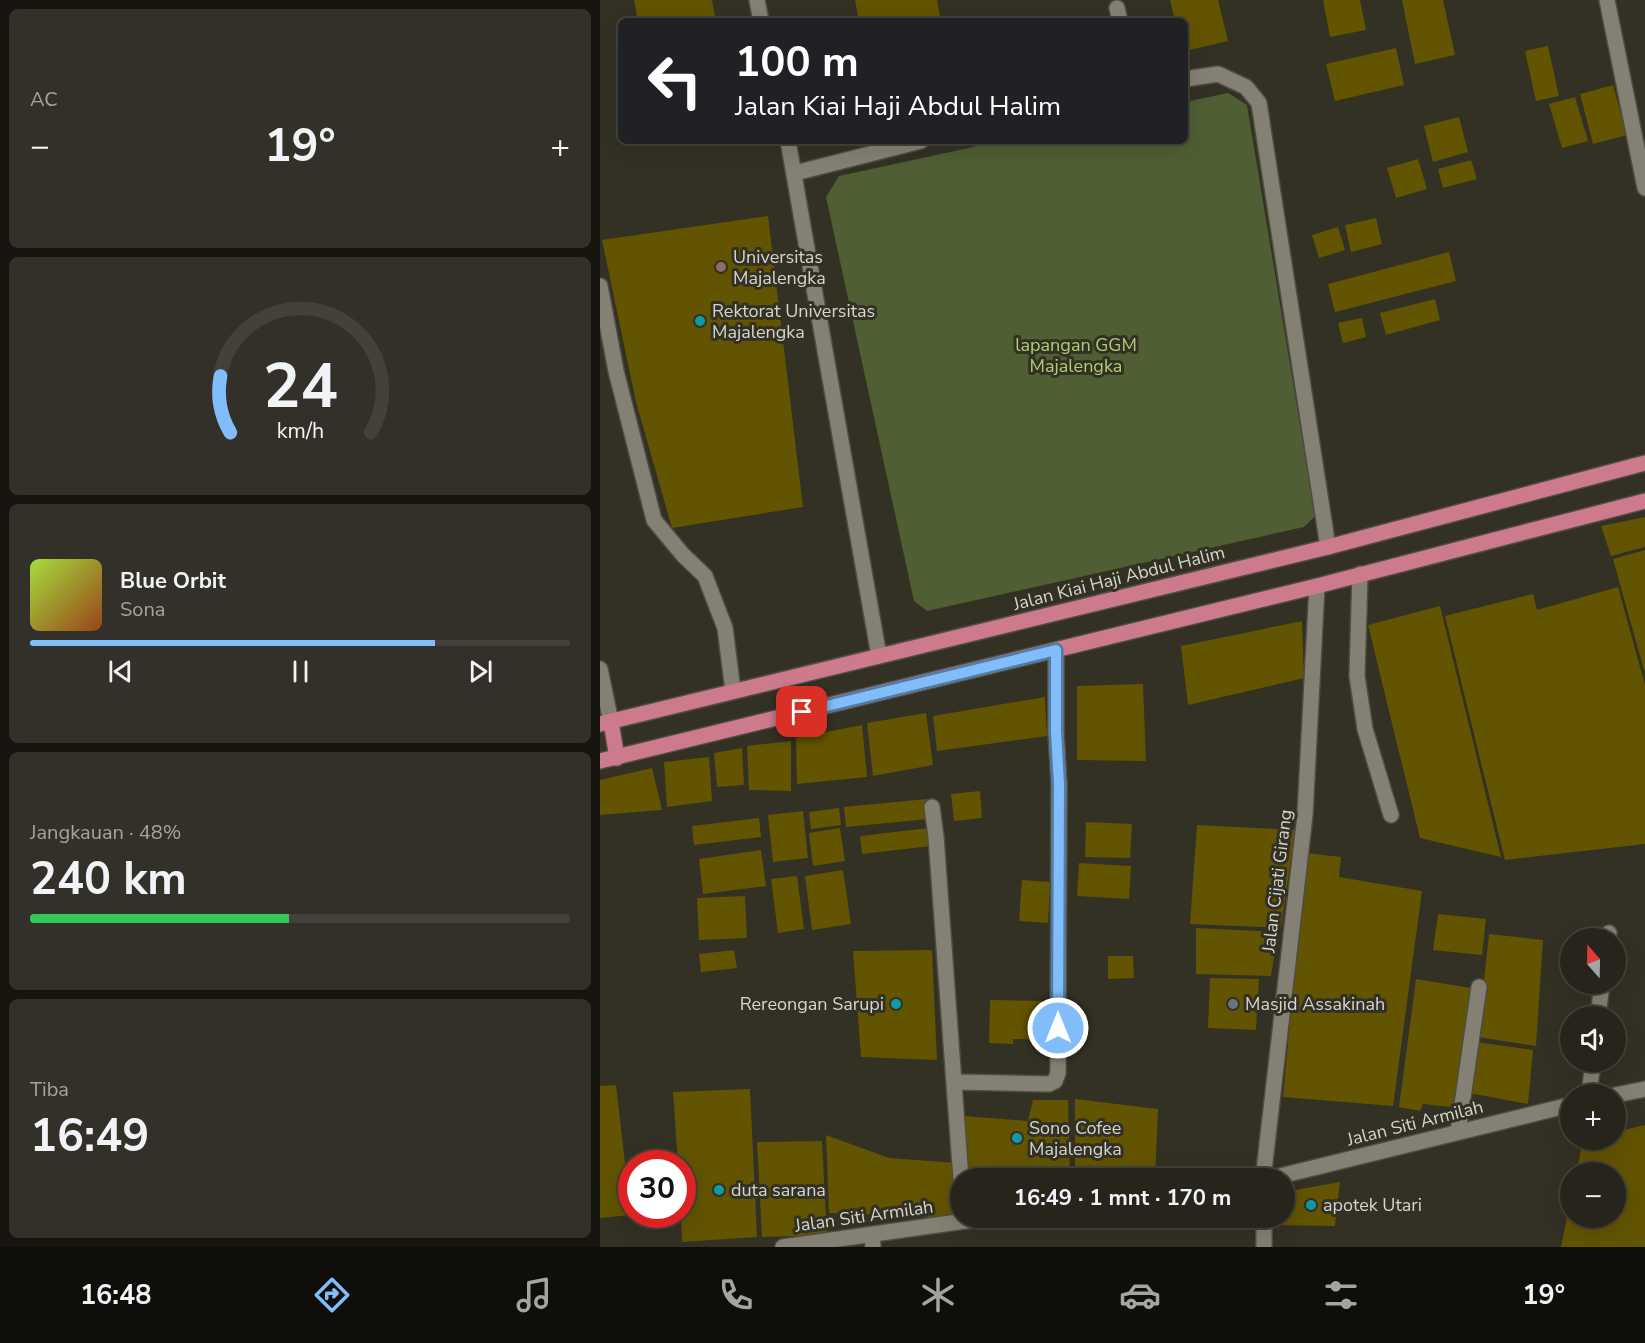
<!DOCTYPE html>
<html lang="id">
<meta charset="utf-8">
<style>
:root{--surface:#26241b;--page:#323028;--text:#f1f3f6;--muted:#a4a4a3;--line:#42413a;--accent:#81bdfa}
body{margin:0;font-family:"Nunito Sans",sans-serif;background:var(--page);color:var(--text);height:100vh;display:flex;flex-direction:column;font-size:22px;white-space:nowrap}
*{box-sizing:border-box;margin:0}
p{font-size:20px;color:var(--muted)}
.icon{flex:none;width:33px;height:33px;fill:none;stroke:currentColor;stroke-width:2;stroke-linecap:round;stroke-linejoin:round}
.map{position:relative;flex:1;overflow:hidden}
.side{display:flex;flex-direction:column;gap:9px;padding:9px;background:#15140f;width:600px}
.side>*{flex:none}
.top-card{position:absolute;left:18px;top:18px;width:570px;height:126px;border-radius:9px;box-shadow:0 6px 24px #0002,0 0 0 2px var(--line);background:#202124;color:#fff;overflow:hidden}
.needle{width:39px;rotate:340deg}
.tools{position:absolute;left:960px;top:928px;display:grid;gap:12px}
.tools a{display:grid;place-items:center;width:66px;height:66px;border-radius:50%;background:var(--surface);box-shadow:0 6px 24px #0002,0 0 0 2px var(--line);font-size:30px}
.speed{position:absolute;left:18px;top:1150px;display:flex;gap:12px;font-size:30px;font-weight:700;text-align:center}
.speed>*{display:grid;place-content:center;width:78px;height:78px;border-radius:50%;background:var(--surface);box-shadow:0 6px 24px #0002,0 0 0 2px var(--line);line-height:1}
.speed .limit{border:9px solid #d22;background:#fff;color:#111}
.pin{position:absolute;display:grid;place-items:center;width:51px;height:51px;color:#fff;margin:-26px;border-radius:12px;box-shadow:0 3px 9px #0006}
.me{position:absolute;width:66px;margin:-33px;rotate:0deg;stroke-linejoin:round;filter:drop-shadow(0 0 4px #0008)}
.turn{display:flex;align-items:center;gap:21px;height:126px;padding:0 18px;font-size:27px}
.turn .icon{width:78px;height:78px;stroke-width:2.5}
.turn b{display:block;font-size:42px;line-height:51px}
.big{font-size:45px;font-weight:700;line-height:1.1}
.side .widget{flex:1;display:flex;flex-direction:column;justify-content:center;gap:9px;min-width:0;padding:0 21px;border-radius:9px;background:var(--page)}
.side .dial{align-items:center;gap:0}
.dial svg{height:156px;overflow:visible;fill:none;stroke:var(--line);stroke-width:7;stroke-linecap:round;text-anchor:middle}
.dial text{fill:var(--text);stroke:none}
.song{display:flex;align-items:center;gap:18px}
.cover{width:72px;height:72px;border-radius:9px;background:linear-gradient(135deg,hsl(80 70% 55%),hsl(20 70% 35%))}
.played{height:6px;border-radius:3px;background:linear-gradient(90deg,var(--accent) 75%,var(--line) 75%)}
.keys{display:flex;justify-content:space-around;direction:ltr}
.heat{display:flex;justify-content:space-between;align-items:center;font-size:33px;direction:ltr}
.charge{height:9px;border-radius:4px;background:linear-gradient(90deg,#34c759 48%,var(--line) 0)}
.trip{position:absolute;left:350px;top:1168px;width:345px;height:60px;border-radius:30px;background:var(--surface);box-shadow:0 6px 24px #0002,0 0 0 2px var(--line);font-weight:700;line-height:60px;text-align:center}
.menu{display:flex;height:96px;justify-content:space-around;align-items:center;background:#0f0e0b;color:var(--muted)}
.menu .icon{width:42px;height:42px}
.menu .selected{color:var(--accent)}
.menu b{font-size:27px;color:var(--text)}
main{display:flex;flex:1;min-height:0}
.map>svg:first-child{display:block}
.green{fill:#4f5e33}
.building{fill:#625400}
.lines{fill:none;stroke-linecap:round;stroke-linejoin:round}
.lane-casing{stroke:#4f4d43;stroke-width:18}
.street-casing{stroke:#4f4d43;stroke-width:18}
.secondary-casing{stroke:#4f4d43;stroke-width:18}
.primary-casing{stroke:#4f4d43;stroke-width:18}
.lane{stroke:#848174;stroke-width:15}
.street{stroke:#848174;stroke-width:15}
.secondary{stroke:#848174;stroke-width:15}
.primary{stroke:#cd7a8d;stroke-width:15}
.route-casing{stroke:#547ba2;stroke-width:15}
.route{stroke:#81bdfa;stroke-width:10}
.education-dot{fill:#8d6e63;stroke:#333024;stroke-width:2}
.culture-dot{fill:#0f9aa8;stroke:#333024;stroke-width:2}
.worship-dot{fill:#6b7280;stroke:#333024;stroke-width:2}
.labels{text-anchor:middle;stroke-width:6;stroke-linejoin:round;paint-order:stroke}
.poi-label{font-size:18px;fill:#d6d5cd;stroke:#333024;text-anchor:start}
.park-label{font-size:18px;fill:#afcf74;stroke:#333024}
.street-label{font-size:18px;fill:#d6d5cd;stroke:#333024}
</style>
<main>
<section class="side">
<div class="widget"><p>AC</p>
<div class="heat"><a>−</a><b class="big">19°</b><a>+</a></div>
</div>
<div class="widget dial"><svg viewBox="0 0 100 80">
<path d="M14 69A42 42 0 1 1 86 69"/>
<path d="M14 69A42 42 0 0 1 9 40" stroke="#81bdfa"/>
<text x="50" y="56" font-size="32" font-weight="700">24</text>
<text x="50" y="72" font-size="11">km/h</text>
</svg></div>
<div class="widget">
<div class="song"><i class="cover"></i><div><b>Blue Orbit</b><p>Sona</p></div></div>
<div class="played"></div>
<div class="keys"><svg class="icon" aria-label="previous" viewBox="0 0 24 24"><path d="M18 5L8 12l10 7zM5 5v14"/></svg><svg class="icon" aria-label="pause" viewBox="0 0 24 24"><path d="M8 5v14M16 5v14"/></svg><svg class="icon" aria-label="next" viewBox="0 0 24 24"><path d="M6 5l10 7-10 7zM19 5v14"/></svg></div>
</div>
<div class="widget"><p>Jangkauan · 48%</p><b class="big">240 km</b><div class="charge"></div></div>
<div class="widget"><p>Tiba</p><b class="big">16:49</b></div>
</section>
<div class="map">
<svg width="1045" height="1247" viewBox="0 0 1045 1247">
<rect width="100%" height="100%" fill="#333024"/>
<path class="green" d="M 628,93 L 647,105 L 715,516 L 704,527 L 327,611 L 314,601 L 226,197 L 239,176 L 401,141 L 585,141 L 585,102 Z"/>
<path class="building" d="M 34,0 L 112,0 L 116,21 L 38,21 Z
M 255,0 L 337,0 L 341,21 L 259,21 Z
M 570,0 L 618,0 L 628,41 L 585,51 L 585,21 L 575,21 Z
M 723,0 L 760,0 L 766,30 L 730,37 Z
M 802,0 L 843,0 L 855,55 L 815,64 Z
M 948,46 L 959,96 L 936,101 L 925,51 Z
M 796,48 L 804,85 L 735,101 L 726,64 Z
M 1013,85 L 1027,135 L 993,144 L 980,94 Z
M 975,97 L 988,141 L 962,148 L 949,104 Z
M 859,117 L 868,152 L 833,162 L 824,126 Z
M 818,159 L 827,189 L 796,198 L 787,168 Z
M 871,160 L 877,179 L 843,188 L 838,169 Z
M 168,216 L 203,507 L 72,528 L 36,402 L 2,240 Z
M 776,218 L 782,244 L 751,252 L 745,225 Z
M 738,227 L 745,250 L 719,258 L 712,235 Z
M 849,252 L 856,281 L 735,312 L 728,284 Z
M 835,299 L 840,320 L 786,335 L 780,313 Z
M 762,318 L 766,337 L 743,343 L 738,323 Z
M 1045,517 L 1045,547 L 1011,556 L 1001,526 Z
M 1045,550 L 1045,670 L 1044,670 L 1013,559 Z
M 1018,587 L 1045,685 L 1045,844 L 905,860 L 845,616 L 933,594 L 937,610 Z
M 840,606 L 901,857 L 820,838 L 768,625 Z
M 702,621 L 704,678 L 588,705 L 581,646 Z
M 543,684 L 546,761 L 477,760 L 477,686 Z
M 445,697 L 447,736 L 337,751 L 333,716 Z
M 326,713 L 333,765 L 273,776 L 267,723 Z
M 262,725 L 267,777 L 197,784 L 196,738 Z
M 191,741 L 191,791 L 149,790 L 147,746 Z
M 142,748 L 144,785 L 117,787 L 114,753 Z
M 109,757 L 112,801 L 67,807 L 64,762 Z
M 52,768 L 62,810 L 0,815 L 0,780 Z
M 380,791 L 382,818 L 354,821 L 351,794 Z
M 327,799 L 329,819 L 246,827 L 244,807 Z
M 239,808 L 241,825 L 211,829 L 209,812 Z
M 203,811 L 208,858 L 173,862 L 168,815 Z
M 159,818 L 161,837 L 94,845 L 92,826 Z
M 486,822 L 532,824 L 530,858 L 485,857 Z
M 597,825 L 695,830 L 681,928 L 590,924 Z
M 240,828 L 245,861 L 213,866 L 209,833 Z
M 329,828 L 331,846 L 262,854 L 260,836 Z
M 161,850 L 166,886 L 103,894 L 99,859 Z
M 706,853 L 741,857 L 739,877 L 822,891 L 793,1106 L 683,1097 Z
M 479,863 L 531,866 L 529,899 L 477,896 Z
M 243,870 L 251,924 L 212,930 L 205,876 Z
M 197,876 L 204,929 L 178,933 L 171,879 Z
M 422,880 L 450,882 L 448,923 L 419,921 Z
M 145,896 L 147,938 L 99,940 L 97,898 Z
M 838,914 L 886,919 L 882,955 L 833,950 Z
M 596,928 L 678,932 L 671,976 L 596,974 Z
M 889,934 L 943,940 L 936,1046 L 878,1037 Z
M 134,950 L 137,968 L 101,972 L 99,954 Z
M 332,950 L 337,1060 L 261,1057 L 253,951 Z
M 508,956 L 533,956 L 534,978 L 508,979 Z
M 610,978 L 659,979 L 656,1030 L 608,1028 Z
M 816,979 L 877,989 L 860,1108 L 823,1104 L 820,1111 L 799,1107 Z
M 390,1000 L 446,1001 L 445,1040 L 413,1039 L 413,1044 L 389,1043 Z
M 876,1042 L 933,1050 L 928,1104 L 869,1093 Z
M 16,1085 L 31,1215 L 0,1218 L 0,1086 Z
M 150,1089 L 157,1237 L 82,1242 L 81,1215 L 82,1215 L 82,1164 L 78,1164 L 73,1092 Z
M 475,1099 L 558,1109 L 555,1179 L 475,1179 Z
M 433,1100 L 468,1100 L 470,1179 L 368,1179 L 364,1116 L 428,1121 Z
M 1045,1125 L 1045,1247 L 961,1247 L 969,1207 L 970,1218 L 1016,1218 L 1016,1173 L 976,1173 L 983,1140 L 1016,1140 L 1016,1132 Z
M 226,1135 L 289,1158 L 356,1163 L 358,1218 L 229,1213 Z
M 222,1141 L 227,1235 L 162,1237 L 157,1142 Z
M 740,1182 L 735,1226 L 671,1225 L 672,1218 L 684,1218 L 684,1192 Z"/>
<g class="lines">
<g class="lane-casing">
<path id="lane" d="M 157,0 L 161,21
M 517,8 L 520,21
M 585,79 L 618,74 L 646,87 L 659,103 L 728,547
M 188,141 L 279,656
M 195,173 L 321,141
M 0,286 L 16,371 L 54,520 L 83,555 L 105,576 L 125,628 L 133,691
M 760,574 L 757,676 L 765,729 L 791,815
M 0,669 L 11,722"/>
</g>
<g class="street-casing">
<path id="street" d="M 1007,0 L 1045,188
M 332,807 L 336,837 L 361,1179
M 1008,939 L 1009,933
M 998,1017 L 1002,984
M 355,1082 L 449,1084 L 455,1081 L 458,1073 L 459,784 L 456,732 L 456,650
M 989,1095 L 993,1062
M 858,1132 L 879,987
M 663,1179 L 705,815 L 717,586
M 664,1218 L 664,1247
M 272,1235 L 273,1247"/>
</g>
<g class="secondary-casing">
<path id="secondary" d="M 1015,1095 L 1045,1089
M 668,1179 L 970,1105
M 183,1247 L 386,1218"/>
</g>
<g class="primary-casing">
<path id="primary" d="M 11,722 L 17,758
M 0,724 L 728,547 L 1045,463
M 0,761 L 717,586 L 1045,501"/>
</g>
<use href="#lane" class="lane"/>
<use href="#street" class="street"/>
<use href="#secondary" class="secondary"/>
<use href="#primary" class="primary"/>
</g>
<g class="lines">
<g class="route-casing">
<path id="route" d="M 202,712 L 456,650 L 456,732 L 459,784 L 458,1028"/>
</g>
<use href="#route" class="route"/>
</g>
<circle class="education-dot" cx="121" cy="267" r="6"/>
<g class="culture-dot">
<circle cx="100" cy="321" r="6"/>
<circle cx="296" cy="1004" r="6"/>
<circle cx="417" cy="1138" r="6"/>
<circle cx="119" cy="1190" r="6"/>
<circle cx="711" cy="1205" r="6"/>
</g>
<circle class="worship-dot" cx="633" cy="1004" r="6"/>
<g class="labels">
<g class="poi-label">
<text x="133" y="263">Universitas<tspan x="133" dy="21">Majalengka</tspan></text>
<text x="112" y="317">Rektorat Universitas<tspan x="112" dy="21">Majalengka</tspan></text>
<text x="284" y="1010" text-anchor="end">Rereongan Sarupi</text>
<text x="645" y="1010">Masjid Assakinah</text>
<text x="429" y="1134">Sono Cofee<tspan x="429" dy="21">Majalengka</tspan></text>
<text x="131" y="1196">duta sarana</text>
<text x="723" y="1211">apotek Utari</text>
</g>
<g class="park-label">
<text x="476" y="351">lapangan GGM<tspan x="476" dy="21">Majalengka</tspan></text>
</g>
<g class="street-label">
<text transform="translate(519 578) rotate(-14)" y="6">Jalan Kiai Haji Abdul Halim</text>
<text transform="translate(677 881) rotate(-83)" y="6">Jalan Cijati Girang</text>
<text transform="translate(815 1123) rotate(-14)" y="6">Jalan Siti Armilah</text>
<text transform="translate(264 1216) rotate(-8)" y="6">Jalan Siti Armilah</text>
</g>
</g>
</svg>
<div class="tools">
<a><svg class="needle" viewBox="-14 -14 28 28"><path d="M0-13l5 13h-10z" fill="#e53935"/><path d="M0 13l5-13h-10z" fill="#a4a4a3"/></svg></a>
<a><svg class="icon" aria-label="sound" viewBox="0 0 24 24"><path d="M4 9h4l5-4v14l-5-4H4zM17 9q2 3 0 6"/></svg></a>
<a>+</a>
<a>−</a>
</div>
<div class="speed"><div class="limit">30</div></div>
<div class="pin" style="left:202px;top:712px;background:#d93025"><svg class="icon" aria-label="arrive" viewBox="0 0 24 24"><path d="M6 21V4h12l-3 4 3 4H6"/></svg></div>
<svg class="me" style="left:458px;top:1028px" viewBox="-20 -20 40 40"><circle r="17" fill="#81bdfa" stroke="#fff" stroke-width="3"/><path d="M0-11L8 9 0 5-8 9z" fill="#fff"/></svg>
<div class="trip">16:49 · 1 mnt · 170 m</div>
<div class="top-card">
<div class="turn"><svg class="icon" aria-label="left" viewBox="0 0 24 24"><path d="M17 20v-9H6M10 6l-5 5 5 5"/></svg><div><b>100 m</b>Jalan Kiai Haji Abdul Halim</div></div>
</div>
</div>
</main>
<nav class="menu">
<b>16:48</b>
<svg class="icon selected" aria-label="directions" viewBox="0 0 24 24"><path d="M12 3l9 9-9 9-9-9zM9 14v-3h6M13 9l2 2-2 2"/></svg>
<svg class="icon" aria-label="music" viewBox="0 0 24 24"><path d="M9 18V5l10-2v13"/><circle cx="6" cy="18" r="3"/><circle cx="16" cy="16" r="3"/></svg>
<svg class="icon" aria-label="phone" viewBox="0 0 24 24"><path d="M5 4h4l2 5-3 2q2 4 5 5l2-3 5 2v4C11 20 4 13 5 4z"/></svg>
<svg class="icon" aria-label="climate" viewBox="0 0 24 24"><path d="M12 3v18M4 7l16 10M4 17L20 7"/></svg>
<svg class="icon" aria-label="car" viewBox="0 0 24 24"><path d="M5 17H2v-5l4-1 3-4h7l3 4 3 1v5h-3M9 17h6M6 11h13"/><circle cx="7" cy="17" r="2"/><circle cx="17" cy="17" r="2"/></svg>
<svg class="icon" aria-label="filters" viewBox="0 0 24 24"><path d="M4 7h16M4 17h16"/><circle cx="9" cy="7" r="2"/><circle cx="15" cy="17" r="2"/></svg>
<b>19°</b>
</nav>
